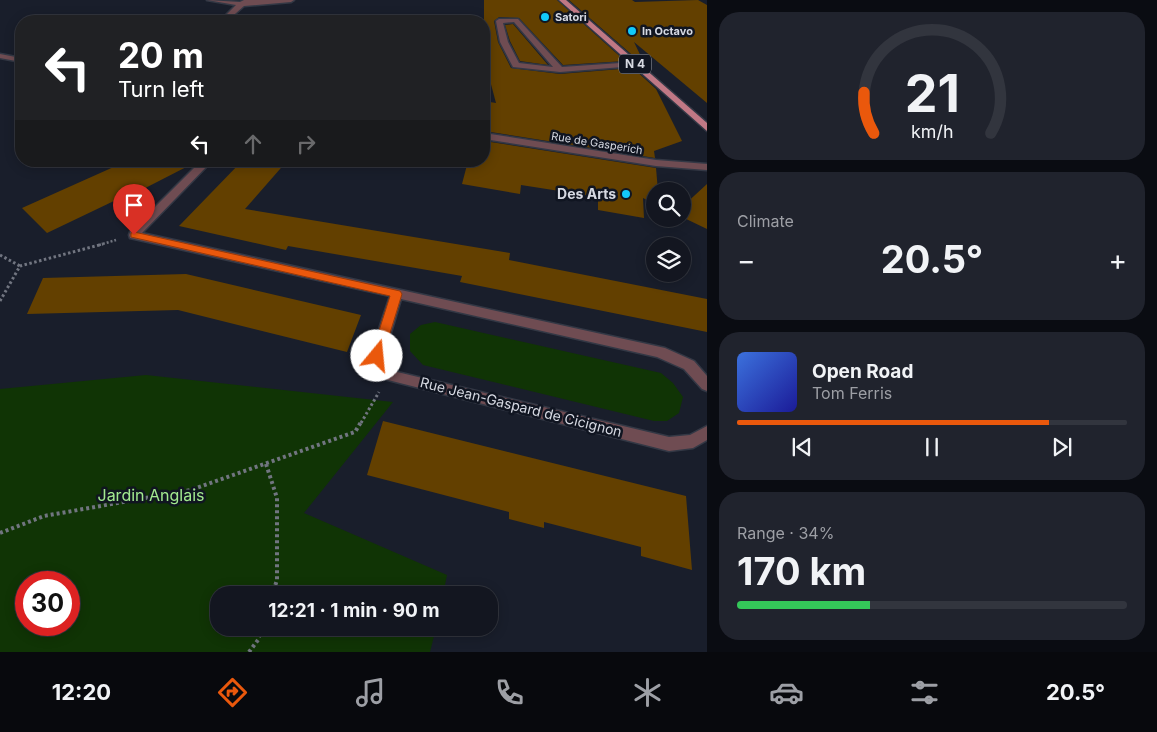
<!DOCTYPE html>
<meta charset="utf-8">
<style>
:root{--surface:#131620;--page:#20232d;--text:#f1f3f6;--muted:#9d9fa5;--line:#32353e;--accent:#ea580c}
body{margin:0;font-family:Inter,sans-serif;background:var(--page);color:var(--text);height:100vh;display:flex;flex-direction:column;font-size:19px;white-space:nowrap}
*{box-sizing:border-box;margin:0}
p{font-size:16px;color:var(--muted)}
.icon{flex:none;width:28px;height:28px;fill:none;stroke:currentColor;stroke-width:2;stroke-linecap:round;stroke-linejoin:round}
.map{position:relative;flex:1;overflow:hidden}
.side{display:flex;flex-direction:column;gap:12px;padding:12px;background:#0a0c12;width:450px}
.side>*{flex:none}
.top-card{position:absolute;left:15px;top:15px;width:475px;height:152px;border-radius:20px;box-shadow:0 2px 12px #0003,0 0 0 1px var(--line);background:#202124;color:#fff;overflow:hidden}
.buttons{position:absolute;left:646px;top:182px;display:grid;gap:10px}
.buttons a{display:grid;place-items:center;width:45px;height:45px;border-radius:50%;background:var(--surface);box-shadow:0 2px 12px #0003,0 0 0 1px var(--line);font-size:25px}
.speed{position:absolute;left:15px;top:571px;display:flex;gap:10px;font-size:25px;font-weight:700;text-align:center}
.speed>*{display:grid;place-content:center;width:65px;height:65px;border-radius:50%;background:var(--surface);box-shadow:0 2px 12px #0003,0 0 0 1px var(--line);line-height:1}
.speed .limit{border:8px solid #d22;background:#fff;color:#111}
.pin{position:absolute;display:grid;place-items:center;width:42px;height:42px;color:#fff;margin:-51px -21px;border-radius:50% 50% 50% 0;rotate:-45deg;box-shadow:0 0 5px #0007}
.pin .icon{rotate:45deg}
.me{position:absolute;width:55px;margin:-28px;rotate:17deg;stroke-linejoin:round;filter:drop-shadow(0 0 4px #0008)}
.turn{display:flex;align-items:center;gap:18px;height:105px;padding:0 20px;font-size:22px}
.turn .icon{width:65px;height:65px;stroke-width:2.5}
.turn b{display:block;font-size:35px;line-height:42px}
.lanes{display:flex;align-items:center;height:48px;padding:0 20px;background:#0003;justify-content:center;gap:25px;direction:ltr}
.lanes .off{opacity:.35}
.big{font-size:38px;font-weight:700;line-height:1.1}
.side .card{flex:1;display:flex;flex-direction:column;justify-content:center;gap:8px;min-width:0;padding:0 18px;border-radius:20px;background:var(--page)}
.side .dial{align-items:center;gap:0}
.dial svg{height:130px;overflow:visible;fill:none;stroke:var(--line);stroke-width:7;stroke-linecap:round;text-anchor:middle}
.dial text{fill:var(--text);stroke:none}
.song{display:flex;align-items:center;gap:15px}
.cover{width:60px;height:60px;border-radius:8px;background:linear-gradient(135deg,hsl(220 70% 55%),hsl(240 70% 35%))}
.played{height:5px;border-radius:2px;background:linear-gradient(90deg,var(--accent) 80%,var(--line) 80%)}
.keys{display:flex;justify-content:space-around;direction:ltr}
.heat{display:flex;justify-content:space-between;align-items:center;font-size:28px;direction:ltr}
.charge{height:8px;border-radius:4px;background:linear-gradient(90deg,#34c759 34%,var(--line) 0)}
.trip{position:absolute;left:210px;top:586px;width:288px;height:50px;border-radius:20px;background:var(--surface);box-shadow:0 2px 12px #0003,0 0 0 1px var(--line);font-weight:700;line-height:50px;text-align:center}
.dock{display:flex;height:80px;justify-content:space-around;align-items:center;background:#08090d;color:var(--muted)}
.dock .icon{width:35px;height:35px}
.dock .selected{color:var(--accent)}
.dock b{font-size:22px;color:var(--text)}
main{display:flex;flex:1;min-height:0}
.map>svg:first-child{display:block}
.green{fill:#103405;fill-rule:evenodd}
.building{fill:#634000}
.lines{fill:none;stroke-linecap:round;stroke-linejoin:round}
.service-casing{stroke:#333845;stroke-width:3}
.minor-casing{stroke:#333845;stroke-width:3}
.tertiary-casing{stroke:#333845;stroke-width:3}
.primary-casing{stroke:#333845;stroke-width:3}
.path-far2{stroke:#717580;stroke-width:2.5;stroke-dasharray:2 2;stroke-linecap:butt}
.path-far1{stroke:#717580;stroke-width:3;stroke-dasharray:2.5 2.5;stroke-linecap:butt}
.path{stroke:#717580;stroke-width:4;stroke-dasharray:3 3;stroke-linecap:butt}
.service{fill:#6f4c52;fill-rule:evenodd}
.minor{fill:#6f4c52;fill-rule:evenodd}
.tertiary{fill:#6f4c52;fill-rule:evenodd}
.primary{fill:#c07885;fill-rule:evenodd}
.route{fill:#ea580c;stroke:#983908}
.poi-dot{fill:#12cafb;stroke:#101521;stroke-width:2}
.labels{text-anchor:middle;stroke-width:5;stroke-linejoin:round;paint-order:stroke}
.far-poi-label{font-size:11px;font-weight:bold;fill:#d6d9e2;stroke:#101521;text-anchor:start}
.far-street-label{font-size:11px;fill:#d6d9e2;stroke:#101521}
.shield{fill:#101521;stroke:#9b9ea8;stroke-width:1}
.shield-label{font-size:12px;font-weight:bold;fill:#d6d9e2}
.poi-label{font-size:14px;font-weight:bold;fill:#d6d9e2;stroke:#101521;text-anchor:end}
.street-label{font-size:14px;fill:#d6d9e2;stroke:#101521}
.near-park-label{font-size:16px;fill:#a2e98f;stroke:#101521}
</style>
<main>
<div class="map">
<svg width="707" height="652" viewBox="0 0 707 652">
<rect width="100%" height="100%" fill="#191e2b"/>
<path class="green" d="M 435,322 L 661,373 L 673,383 L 683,397 L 679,413 L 667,421 L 654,421 L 423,365 L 410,351 L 410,334 L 421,325 Z
M 146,375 L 393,402 L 304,513 L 447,575 L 443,595 L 219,595 L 219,628 L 436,628 L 430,652 L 0,652 L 0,389 ZM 26,582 L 69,582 L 69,625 L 26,625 Z"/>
<path class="building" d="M 484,0 L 557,0 L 625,61 L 563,65 L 519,18 L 499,17 L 494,21 L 498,42 L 511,68 L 560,74 L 633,68 L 656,89 L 682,141 L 654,151 L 655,158 L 484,131 L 484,101 L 496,103 L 484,58 Z
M 569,0 L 632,0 L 635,2 L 698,0 L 707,5 L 707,103 L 634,42 L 646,67 Z
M 513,24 L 548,65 L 520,61 L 510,41 L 505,25 Z
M 484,141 L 656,168 L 658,191 L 655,191 L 655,204 L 643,198 L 644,218 L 598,210 L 598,197 L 521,185 L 520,194 L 462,184 L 468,161 L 484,161 Z
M 127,161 L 198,161 L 118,202 L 116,200 L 47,233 L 22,208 Z
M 242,161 L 287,161 L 245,209 L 510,253 L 509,260 L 707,299 L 707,332 L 460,282 L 462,276 L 288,246 L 286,250 L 179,226 Z
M 707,184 L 707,229 L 682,217 L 682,207 Z
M 186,274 L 250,289 L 361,315 L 347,352 L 178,310 L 27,314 L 43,278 Z
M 383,421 L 686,496 L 692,570 L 641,556 L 641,547 L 544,522 L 544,528 L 509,519 L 509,512 L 367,475 Z"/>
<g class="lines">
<g class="service-casing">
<path id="service" d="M 499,19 L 518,19 L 562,67 L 635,62 L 639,64 L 635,66 L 560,72 L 513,67 L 500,42 L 496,21 ZM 514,22 L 553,67 L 519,63 L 508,42 L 503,23 Z"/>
</g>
<g class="minor-casing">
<path id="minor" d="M 207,0 L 240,2 L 244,0 L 294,0 L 291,2 L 244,6 L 227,21 L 220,21 L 236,5 Z
M 201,161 L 212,161 L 142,233 L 665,348 L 694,361 L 707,376 L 707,391 L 702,389 L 684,369 L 657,357 L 401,299 L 384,356 L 393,371 L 669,437 L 690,435 L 707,426 L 707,440 L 693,448 L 669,451 L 384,379 L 370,356 L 390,296 L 130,238 L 129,235 L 130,232 Z"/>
</g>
<g class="tertiary-casing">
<path id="tertiary" d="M 0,54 L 21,58 L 21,62 L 0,58 Z
M 484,133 L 656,160 L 707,164 L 707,170 L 656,166 L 484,139 Z"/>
</g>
<g class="primary-casing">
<path id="primary" d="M 559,0 L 566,0 L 707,123 L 707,131 Z"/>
</g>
<path class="path-far2" d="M 99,245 L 116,240"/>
<path class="path-far1" d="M 0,255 L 20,266
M 0,301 L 20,266 L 103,244
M 361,423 L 379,392"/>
<path class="path" d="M 266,464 L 277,498 L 277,580 L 272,595
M 0,533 L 44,516 L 191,490 L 355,432 L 361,422
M 249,652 L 258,640 L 262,628"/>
<use href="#service" class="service"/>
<use href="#minor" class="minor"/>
<use href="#tertiary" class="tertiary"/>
<use href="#primary" class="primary"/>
</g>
<path class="route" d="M 134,232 L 400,291 L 402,294 L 383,356 L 377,361 L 371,356 L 390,296 L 131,237 L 131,233 Z"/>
<g class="poi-dot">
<circle cx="545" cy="17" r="5"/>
<circle cx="632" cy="31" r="5"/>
<circle cx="626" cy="194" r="5"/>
</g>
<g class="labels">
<g class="far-poi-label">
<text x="555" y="21">Satori</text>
<text x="642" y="35">In Octavo</text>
</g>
<g class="far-street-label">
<text transform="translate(597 143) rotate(9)" y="4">Rue de Gasperich</text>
</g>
<rect class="shield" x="619" y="54.5" width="32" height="19" rx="4"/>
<g class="shield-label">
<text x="635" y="68">N 4</text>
</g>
<g class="poi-label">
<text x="616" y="199">Des Arts</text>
</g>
<g class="street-label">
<text transform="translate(521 407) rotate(14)" y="5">Rue Jean-Gaspard de Cicignon</text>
</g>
<g class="near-park-label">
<text x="151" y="501">Jardin Anglais</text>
</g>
</g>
</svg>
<div class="buttons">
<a><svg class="icon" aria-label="search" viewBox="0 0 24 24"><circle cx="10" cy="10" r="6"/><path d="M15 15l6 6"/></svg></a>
<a><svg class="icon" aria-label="layers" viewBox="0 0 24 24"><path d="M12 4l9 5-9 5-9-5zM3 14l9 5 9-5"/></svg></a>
</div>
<div class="speed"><div class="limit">30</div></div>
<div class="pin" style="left:134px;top:235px;background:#d93025"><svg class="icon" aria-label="arrive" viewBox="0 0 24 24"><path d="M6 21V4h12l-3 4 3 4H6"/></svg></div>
<svg class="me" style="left:377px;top:356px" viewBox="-20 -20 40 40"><circle r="19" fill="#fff"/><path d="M0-13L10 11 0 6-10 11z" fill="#ea580c"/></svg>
<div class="trip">12:21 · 1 min · 90 m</div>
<div class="top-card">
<div class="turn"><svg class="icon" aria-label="left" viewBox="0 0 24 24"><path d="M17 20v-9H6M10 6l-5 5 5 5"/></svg><div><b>20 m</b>Turn left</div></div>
<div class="lanes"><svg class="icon" aria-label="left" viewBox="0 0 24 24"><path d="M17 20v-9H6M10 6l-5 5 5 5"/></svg><svg class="icon off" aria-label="ahead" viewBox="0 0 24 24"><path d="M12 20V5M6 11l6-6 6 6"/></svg><svg class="icon off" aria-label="right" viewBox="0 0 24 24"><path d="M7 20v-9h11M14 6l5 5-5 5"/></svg></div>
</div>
</div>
<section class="side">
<div class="card dial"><svg viewBox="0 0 100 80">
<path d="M14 69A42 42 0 1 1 86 69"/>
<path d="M14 69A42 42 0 0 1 8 44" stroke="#ea580c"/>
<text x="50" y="56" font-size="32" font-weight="700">21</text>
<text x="50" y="72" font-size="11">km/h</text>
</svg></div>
<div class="card"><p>Climate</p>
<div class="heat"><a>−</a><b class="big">20.5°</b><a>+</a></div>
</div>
<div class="card">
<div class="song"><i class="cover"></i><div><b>Open Road</b><p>Tom Ferris</p></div></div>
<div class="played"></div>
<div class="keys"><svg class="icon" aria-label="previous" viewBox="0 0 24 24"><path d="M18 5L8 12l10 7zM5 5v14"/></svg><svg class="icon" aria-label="pause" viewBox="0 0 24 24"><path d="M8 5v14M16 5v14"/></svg><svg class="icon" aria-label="next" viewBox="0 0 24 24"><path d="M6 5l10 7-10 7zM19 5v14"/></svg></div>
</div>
<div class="card"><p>Range · 34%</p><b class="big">170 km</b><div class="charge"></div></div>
</section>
</main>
<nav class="dock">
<b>12:20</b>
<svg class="icon selected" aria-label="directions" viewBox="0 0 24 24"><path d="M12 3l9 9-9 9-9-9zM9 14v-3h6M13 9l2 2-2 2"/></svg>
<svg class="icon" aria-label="music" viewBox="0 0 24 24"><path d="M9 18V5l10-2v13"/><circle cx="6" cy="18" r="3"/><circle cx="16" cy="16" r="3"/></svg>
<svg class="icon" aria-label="phone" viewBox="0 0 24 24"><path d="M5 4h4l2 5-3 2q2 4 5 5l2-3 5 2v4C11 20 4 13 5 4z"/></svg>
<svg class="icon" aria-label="climate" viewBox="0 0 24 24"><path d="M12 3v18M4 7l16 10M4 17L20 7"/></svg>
<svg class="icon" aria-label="car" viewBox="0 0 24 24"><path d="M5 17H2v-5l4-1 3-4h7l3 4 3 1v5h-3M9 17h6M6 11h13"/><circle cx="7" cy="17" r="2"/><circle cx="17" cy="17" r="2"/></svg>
<svg class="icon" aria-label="filters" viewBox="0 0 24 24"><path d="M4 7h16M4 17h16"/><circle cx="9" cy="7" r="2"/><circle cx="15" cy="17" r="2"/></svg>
<b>20.5°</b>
</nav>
